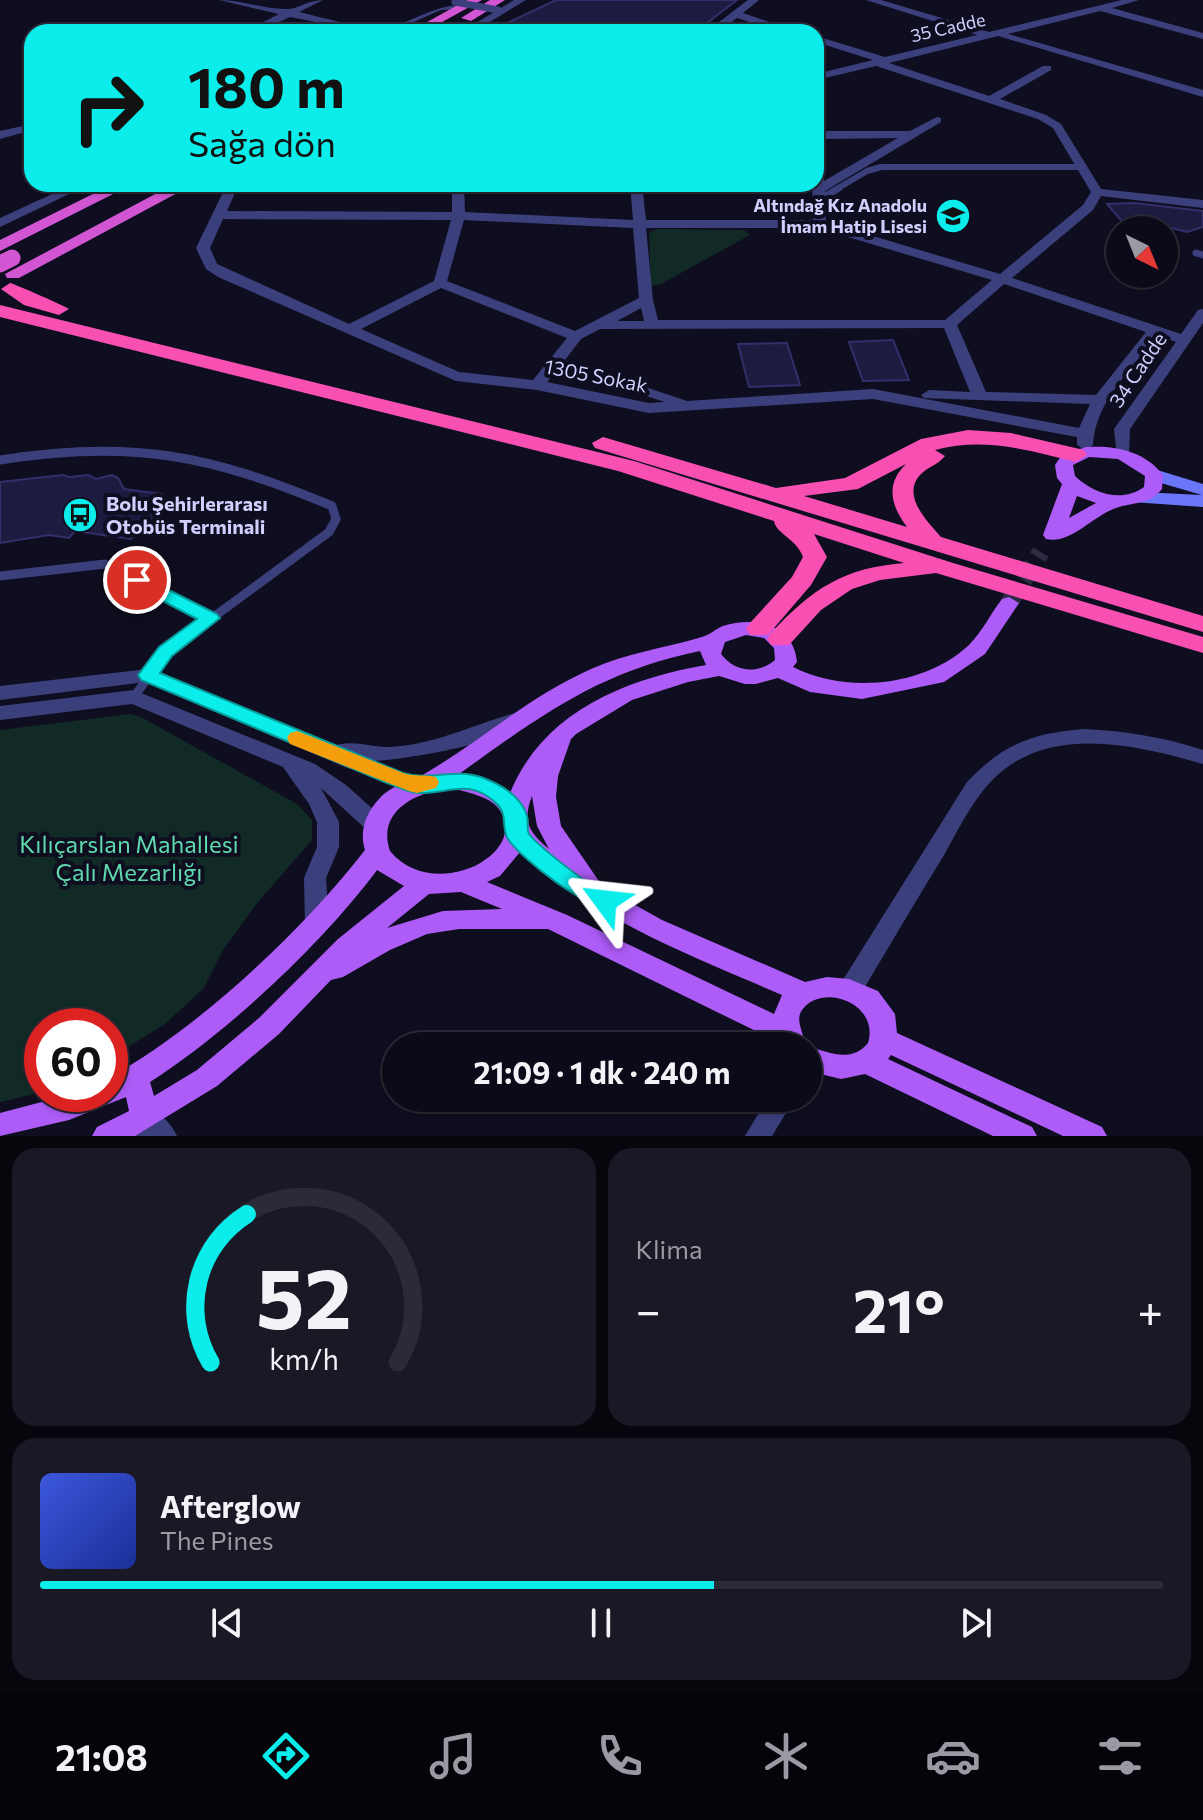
<!DOCTYPE html>
<html lang="tr">
<meta charset="utf-8">
<style>
:root{--surface:#0b0a18;--page:#191825;--text:#f1f3f6;--muted:#9a9aa2;--line:#2b2b37;--accent:#0bedeb}
body{margin:0;font-family:Commissioner,sans-serif;background:var(--page);color:var(--text);height:100vh;display:flex;flex-direction:column;font-size:30px;white-space:nowrap}
*{box-sizing:border-box;margin:0}
p{font-size:26px;color:var(--muted)}
.icon{flex:none;width:44px;height:44px;fill:none;stroke:currentColor;stroke-width:2;stroke-linecap:round;stroke-linejoin:round}
.map{position:relative;height:1136px;overflow:hidden}
.panel{display:flex;flex-direction:column;gap:12px;padding:12px;background:#06060d;flex:1}
.panel>*{flex:none}
.guide{position:absolute;left:24px;top:24px;width:800px;height:168px;border-radius:24px;box-shadow:0 2px 6px #0004,0 0 0 2px var(--line);background:#0bedeb;color:#111;overflow:hidden}
.needle{width:52px;rotate:137deg}
.buttons{position:absolute;left:1106px;top:216px;display:grid;gap:16px}
.buttons a{display:grid;place-items:center;width:72px;height:72px;border-radius:50%;background:var(--surface);box-shadow:0 2px 6px #0004,0 0 0 2px var(--line);font-size:40px}
.speed{position:absolute;left:24px;top:1008px;display:flex;gap:16px;font-size:40px;font-weight:700;text-align:center}
.speed>*{display:grid;place-content:center;width:104px;height:104px;border-radius:50%;background:var(--surface);box-shadow:0 2px 6px #0004,0 0 0 2px var(--line);line-height:1}
.speed .limit{border:12px solid #d22;background:#fff;color:#111}
.pin{position:absolute;display:grid;place-items:center;width:68px;height:68px;color:#fff;margin:-34px;border:4px solid #fff;border-radius:50%;box-shadow:0 2px 8px #0007}
.me{position:absolute;width:88px;margin:-44px;rotate:300deg;stroke-linejoin:round;filter:drop-shadow(0 0 6px #0008)}
.turn{display:flex;align-items:center;gap:28px;height:168px;padding:0 32px;font-size:36px}
.turn .icon{width:104px;height:104px;stroke-width:2.5}
.turn b{display:block;font-size:56px;line-height:68px}
.big{font-size:60px;font-weight:700;line-height:1.1}
.panel .card{flex:1;display:flex;flex-direction:column;justify-content:center;gap:12px;min-width:0;padding:0 28px;border-radius:24px;background:var(--page)}
.panel .dial{align-items:center;gap:0}
.dial svg{height:208px;overflow:visible;fill:none;stroke:var(--line);stroke-width:7;stroke-linecap:round;text-anchor:middle}
.dial text{fill:var(--text);stroke:none}
.song{display:flex;align-items:center;gap:24px}
.cover{width:96px;height:96px;border-radius:12px;background:linear-gradient(135deg,hsl(230 70% 55%),hsl(230 70% 35%))}
.played{height:8px;border-radius:4px;background:linear-gradient(90deg,var(--accent) 60%,var(--line) 60%)}
.keys{display:flex;justify-content:space-around;direction:ltr}
.heat{display:flex;justify-content:space-between;align-items:center;font-size:44px;direction:ltr}
.panel .tiles{flex:1;display:grid;gap:12px;grid-template-columns:1fr 1fr}
.card:last-child{grid-column:span 2}
.trip{position:absolute;left:382px;top:1032px;width:440px;height:80px;border-radius:40px;background:var(--surface);box-shadow:0 2px 6px #0004,0 0 0 2px var(--line);font-weight:700;line-height:80px;text-align:center}
.tab-bar{display:flex;height:128px;justify-content:space-around;align-items:center;background:#04040a;color:var(--muted)}
.tab-bar .icon{width:56px;height:56px}
.tab-bar .current{color:var(--accent)}
.tab-bar b{font-size:36px;color:var(--text)}
.map>svg:first-child{display:block}
.green{fill:#112a26}
.building{fill:#1e1b40;stroke:#342e6b;stroke-width:2}
.lines{fill:none;stroke-linecap:round;stroke-linejoin:round}
.minor-tunnel{stroke:#2c2b41;stroke-width:18;stroke-dasharray:18 9;stroke-linecap:butt}
.service-far2{stroke:#3b407d;stroke-width:6}
.service-far1{stroke:#3b407d;stroke-width:7}
.service{stroke:#3b407d;stroke-width:9}
.minor{fill:#3b407d;fill-rule:evenodd}
.secondary{fill:#6b76f8;fill-rule:evenodd}
.primary{fill:#ad5cf7;fill-rule:evenodd}
.trunk{fill:#d256d4;fill-rule:evenodd}
.motorway{fill:#f750b2;fill-rule:evenodd}
.pedestrian-bridge{stroke:#3b407d;stroke-width:7}
.trunk-bridge{stroke:#d256d4;stroke-width:17}
.route{fill:#0bedeb;stroke:#079a99;stroke-width:2}
.slow{fill:#f59e0b}
.labels{text-anchor:middle;stroke-width:8;stroke-linejoin:round;paint-order:stroke}
.far-street-label{font-size:18px;fill:#d0cffd;stroke:#0f0e20}
.far-poi-label{font-size:18px;font-weight:bold;fill:#d0cffd;stroke:#0f0e20;text-anchor:end}
.street-label{font-size:20px;fill:#d0cffd;stroke:#0f0e20}
.poi-label{font-size:20px;font-weight:bold;fill:#d0cffd;stroke:#0f0e20;text-anchor:start}
.near-park-label{font-size:24px;fill:#5fd9ad;stroke:#0f0e20}
</style>
<div class="map">
<svg width="1203" height="1136" viewBox="0 0 1203 1136">
<rect width="100%" height="100%" fill="#0f0e20"/>
<path class="green" d="M 657,229 L 744,230 L 750,235 L 659,285 L 651,286 L 649,233 Z
M 131,714 L 141,717 L 297,804 L 312,820 L 312,840 L 258,902 L 223,950 L 203,989 L 165,1024 L 110,1058 L 110,1026 L 42,1026 L 42,1092 L 0,1102 L 0,730 Z"/>
<path class="building" d="M 556,0 L 737,0 L 695,32 L 488,32 Z
M 1134,203 L 1203,211 L 1203,227 L 1187,232 L 1168,227 L 1126,226 L 1107,204 Z
M 893,340 L 909,380 L 863,381 L 849,342 Z
M 787,343 L 800,385 L 749,387 L 738,344 Z
M 63,475 L 69,477 L 88,475 L 96,479 L 112,475 L 118,478 L 124,489 L 162,494 L 159,498 L 172,500 L 144,536 L 134,535 L 131,539 L 75,531 L 69,538 L 49,535 L 0,543 L 0,482 Z"/>
<g class="lines">
<path class="minor-tunnel" d="M 1009,603 L 1041,552"/>
<path class="service-far2" d="M 835,190 L 867,171 L 881,167 L 1084,167"/>
<path class="service-far1" d="M 820,199 L 839,188
M 1196,253 L 1203,255"/>
<path class="service" d="M 0,460 C 131,439 211,455 332,506 L 336,519 L 329,532 L 166,652 L 134,697
M 0,576 L 105,564 L 210,618"/>
<path class="minor" d="M 219,0 C 242,0 263,9 285,9 C 297,10 308,0 323,0 L 299,12 C 316,16 368,30 381,29 C 408,26 440,0 470,6 L 465,9 L 441,10 L 391,32 L 366,32 L 290,17 L 257,32 L 244,32 L 279,14 Z
M 514,0 L 526,0 L 473,32 L 461,32 Z
M 748,0 L 759,0 L 743,13 L 798,32 L 782,32 L 737,18 L 718,32 L 706,32 Z
M 866,0 L 881,0 L 989,32 L 1122,0 L 1139,0 L 1112,8 L 1203,33 L 1203,39 L 1100,11 L 1008,34 L 1203,90 L 1203,97 L 998,36 L 889,63 L 989,96 L 1043,66 L 1051,66 L 1051,70 L 1000,99 L 1046,115 L 1061,124 L 1101,189 L 1203,200 L 1203,208 L 1101,196 L 1093,210 L 1012,278 L 1181,334 L 1198,310 L 1203,309 L 1203,323 L 1130,429 L 1129,457 L 1117,457 L 1114,429 L 1176,342 L 1158,336 C 1132,368 1095,402 1093,445 L 1085,450 L 1077,445 L 1077,437 L 873,399 L 649,413 L 537,390 L 456,381 L 218,277 L 206,269 L 196,248 L 227,184 L 239,184 L 227,211 L 452,212 L 452,184 L 464,184 L 465,212 L 633,220 L 630,184 L 642,184 L 646,220 L 813,220 L 812,184 L 816,184 L 816,159 L 822,163 L 824,181 L 898,138 L 816,139 L 816,131 L 910,131 L 937,117 L 941,118 L 941,122 L 825,191 L 826,222 L 1000,274 L 1083,205 L 1091,192 L 1053,128 L 1038,119 L 876,66 L 816,80 L 816,74 L 873,60 L 816,42 L 816,36 L 885,57 L 977,35 ZM 223,219 L 451,220 L 434,281 L 349,324 L 217,264 L 210,248 ZM 464,220 L 633,228 L 639,298 L 575,331 L 447,281 ZM 646,228 L 818,228 L 992,280 L 945,320 L 658,320 L 653,300 ZM 1004,284 L 1146,332 L 1096,395 L 986,392 L 957,325 ZM 441,288 L 567,338 L 533,380 L 459,372 L 361,329 ZM 641,308 L 644,321 L 617,321 ZM 944,328 L 970,392 L 929,390 L 921,395 L 924,398 L 1090,404 L 1079,428 L 873,389 L 687,401 L 565,360 L 581,339 L 600,329 ZM 559,368 L 665,402 L 649,403 L 547,382 Z
M 32,124 L 32,130 L 0,139 L 0,131 Z
M 74,184 L 90,184 L 0,227 L 0,218 Z
M 148,669 L 334,746 C 349,739 372,747 389,747 C 434,745 472,725 515,713 L 522,715 L 525,720 C 509,743 399,761 370,761 L 424,780 L 428,785 L 424,790 L 417,792 L 345,767 L 146,682 L 0,700 L 0,686 Z
M 134,690 L 315,764 L 346,785 L 384,819 L 387,825 L 384,831 L 376,833 L 368,831 L 321,788 L 339,822 L 339,847 L 326,878 L 329,925 L 325,931 L 317,934 L 309,931 L 305,925 L 304,878 L 317,847 L 317,822 L 309,804 L 283,767 L 132,704 L 0,720 L 0,706 Z
M 1084,729 C 1125,731 1164,737 1203,750 L 1203,764 C 1130,743 1036,721 982,792 C 967,811 956,834 944,855 C 915,902 887,950 859,997 L 850,1000 L 841,997 L 838,990 L 841,983 L 967,782 C 1003,744 1033,733 1084,729 Z
M 768,1098 L 795,1098 L 772,1136 L 745,1136 Z
M 145,1106 C 159,1111 171,1123 177,1136 L 126,1136 L 136,1109 Z"/>
<path class="secondary" d="M 1154,469 L 1203,484 L 1203,507 L 1132,502 L 1130,498 L 1132,494 L 1139,492 L 1202,495 L 1147,479 L 1145,475 Z"/>
<path class="primary" d="M 1086,447 C 1115,445 1145,451 1163,475 L 1162,489 C 1149,505 1133,502 1116,508 C 1094,515 1070,545 1046,539 L 1043,535 L 1062,484 L 1057,478 L 1055,465 L 1062,455 ZM 1089,457 L 1118,459 L 1145,476 L 1144,487 C 1122,503 1094,494 1075,476 L 1073,465 ZM 1077,496 L 1096,503 L 1069,518 Z
M 1009,597 L 1019,603 L 985,654 L 944,682 L 862,699 L 810,692 L 778,678 L 756,684 L 745,684 L 719,676 L 688,682 L 632,700 L 576,734 L 571,739 L 558,776 L 556,797 L 561,826 L 603,887 L 662,920 L 805,982 L 827,977 L 849,979 L 878,991 L 895,1014 L 897,1033 L 1102,1127 L 1107,1136 L 1063,1136 L 891,1055 L 888,1059 L 1032,1127 L 1037,1136 L 993,1136 L 865,1074 L 841,1079 L 808,1071 L 808,1046 C 829,1053 852,1063 868,1043 C 880,1003 822,982 802,1010 C 794,1021 806,1035 804,1046 L 780,1046 L 778,1042 L 548,929 L 459,929 L 427,934 L 390,950 L 343,977 L 331,980 L 279,1034 L 217,1086 L 135,1136 L 92,1136 L 97,1127 L 129,1111 L 126,1097 L 69,1120 L 0,1136 L 0,1113 L 72,1094 L 110,1094 L 110,1077 C 198,1029 304,929 365,850 C 359,831 366,813 379,799 C 392,784 410,783 426,773 C 482,740 530,696 591,669 C 627,653 664,648 702,637 C 710,635 715,629 723,626 C 755,616 794,624 797,662 L 793,667 C 846,694 924,687 969,645 C 982,632 991,613 1002,599 ZM 746,635 L 764,638 L 774,648 L 775,660 C 757,675 735,672 721,654 L 725,642 ZM 700,651 L 706,665 C 625,679 543,712 510,793 L 500,785 L 459,774 C 540,716 600,671 700,651 ZM 452,788 C 468,793 492,796 501,812 C 527,856 433,903 390,851 C 376,810 418,791 452,788 ZM 532,796 L 537,826 L 549,849 C 529,832 522,822 532,796 ZM 520,852 C 596,920 690,955 782,995 L 774,1014 L 567,915 L 487,882 L 500,876 ZM 377,870 L 404,886 L 338,939 L 259,1018 L 197,1070 L 154,1096 L 150,1082 C 227,1033 323,943 377,870 ZM 461,892 L 502,909 L 443,911 L 387,928 L 429,894 Z"/>
<path class="trunk" d="M 467,0 L 482,0 L 424,32 L 409,32 Z
M 490,0 L 505,0 L 471,21 L 461,18 Z
M 113,184 L 133,184 L 0,251 L 0,240 Z
M 174,184 L 194,184 L 19,278 L 7,278 L 5,274 Z"/>
<path class="motorway" d="M 10,283 C 17,285 65,306 69,309 L 59,315 L 24,305 L 1,289 Z
M 0,305 L 634,461 L 953,563 L 1203,637 L 1203,653 L 936,573 L 880,580 L 852,589 L 821,610 L 789,645 L 771,645 L 767,639 L 771,633 C 812,589 843,568 904,563 L 814,534 L 827,557 L 811,585 L 768,635 L 750,635 L 746,629 L 750,623 L 792,577 L 803,557 C 796,538 776,534 774,521 L 618,471 L 0,317 Z
M 968,430 L 1011,433 L 1084,450 L 1087,455 L 1076,462 C 1028,450 984,437 935,450 L 945,456 C 938,465 927,467 919,476 C 902,497 928,522 941,537 L 1203,616 L 1203,632 L 595,448 L 592,443 L 603,437 L 776,488 L 845,478 L 921,439 ZM 906,464 C 885,484 891,506 907,527 L 804,496 L 858,489 Z"/>
<path class="pedestrian-bridge" d="M 455,2 L 498,10"/>
<path class="trunk-bridge" d="M 0,264 L 12,258"/>
</g>
<path class="route" d="M 137,574 L 217,614 L 220,618 L 172,656 L 160,673 L 403,773 C 429,781 454,768 481,777 C 500,784 521,795 527,816 C 529,822 526,829 529,834 C 538,846 569,869 581,878 C 593,886 610,889 617,901 L 613,907 C 592,914 521,859 508,839 C 501,829 508,816 498,805 C 469,776 449,795 417,793 C 407,792 396,786 387,783 L 141,680 L 138,675 L 159,647 L 197,619 L 130,584 L 127,580 L 130,576 Z"/>
<path class="slow" d="M 297,731 L 403,773 C 415,777 425,774 436,777 L 439,782 L 436,788 L 417,793 L 409,791 L 290,744 L 287,738 L 290,733 Z"/>
<defs>
<g id="school-disc" transform="scale(1.8)"><circle r="9.5" fill="#0bedeb" stroke="#0f0e20"/><path d="M0-5L7-2L0 1L-7-2ZM-4 1L0 2.5L4 1V4Q0 6-4 4Z" fill="#111"/></g>
<g id="bus-disc" transform="scale(1.8)"><circle r="9.5" fill="#0bedeb" stroke="#0f0e20"/><path d="M-5-6H5V4H4V6H2V4H-2V6H-4V4H-5ZM-3.5-4V0h7V-4ZM-3.5 1.2v1.5H-2V1.2ZM2 1.2v1.5H3.5V1.2Z" fill="#111"/></g>
</defs>
<g fill-rule="evenodd">
<use href="#school-disc" x="953" y="216"/>
<use href="#bus-disc" x="80" y="515"/>
</g>
<g class="labels">
<g class="far-street-label">
<text transform="translate(948 28) rotate(-13)" y="6">35 Cadde</text>
</g>
<g class="far-poi-label">
<text x="927" y="212">Altındağ Kız Anadolu<tspan x="927" dy="21">İmam Hatip Lisesi</tspan></text>
</g>
<g class="street-label">
<text transform="translate(1138 370) rotate(-56)" y="7">34 Cadde</text>
<text transform="translate(596 376) rotate(11)" y="7">1305 Sokak</text>
</g>
<g class="poi-label">
<text x="106" y="511">Bolu Şehirlerarası<tspan x="106" dy="23">Otobüs Terminali</tspan></text>
</g>
<g class="near-park-label">
<text x="129" y="853">Kılıçarslan Mahallesi<tspan x="129" dy="28">Çalı Mezarlığı</tspan></text>
</g>
</g>
</svg>
<div class="buttons">
<a><svg class="needle" viewBox="-14 -14 28 28"><path d="M0-13l5 13h-10z" fill="#e53935"/><path d="M0 13l5-13h-10z" fill="#9a9aa2"/></svg></a>
</div>
<div class="speed"><div class="limit">60</div></div>
<div class="pin" style="left:137px;top:580px;background:#d93025"><svg class="icon" aria-label="arrive" viewBox="0 0 24 24"><path d="M6 21V4h12l-3 4 3 4H6"/></svg></div>
<svg class="me" style="left:605px;top:901px" viewBox="-20 -20 40 40"><path d="M0-17L14 15 0 8-14 15z" fill="#0bedeb" stroke="#fff" stroke-width="4"/></svg>
<div class="trip">21:09 · 1 dk · 240 m</div>
<div class="guide">
<div class="turn"><svg class="icon" aria-label="right" viewBox="0 0 24 24"><path d="M7 20v-9h11M14 6l5 5-5 5"/></svg><div><b>180 m</b>Sağa dön</div></div>
</div>
</div>
<section class="panel">
<div class="tiles">
<div class="card dial"><svg viewBox="0 0 100 80">
<path d="M14 69A42 42 0 1 1 86 69"/>
<path d="M14 69A42 42 0 0 1 28 12" stroke="#0bedeb"/>
<text x="50" y="56" font-size="32" font-weight="700">52</text>
<text x="50" y="72" font-size="11">km/h</text>
</svg></div>
<div class="card"><p>Klima</p>
<div class="heat"><a>−</a><b class="big">21°</b><a>+</a></div>
</div>
<div class="card">
<div class="song"><i class="cover"></i><div><b>Afterglow</b><p>The Pines</p></div></div>
<div class="played"></div>
<div class="keys"><svg class="icon" aria-label="previous" viewBox="0 0 24 24"><path d="M18 5L8 12l10 7zM5 5v14"/></svg><svg class="icon" aria-label="pause" viewBox="0 0 24 24"><path d="M8 5v14M16 5v14"/></svg><svg class="icon" aria-label="next" viewBox="0 0 24 24"><path d="M6 5l10 7-10 7zM19 5v14"/></svg></div>
</div>
</div>
</section>
<nav class="tab-bar">
<b>21:08</b>
<svg class="icon current" aria-label="directions" viewBox="0 0 24 24"><path d="M12 3l9 9-9 9-9-9zM9 14v-3h6M13 9l2 2-2 2"/></svg>
<svg class="icon" aria-label="music" viewBox="0 0 24 24"><path d="M9 18V5l10-2v13"/><circle cx="6" cy="18" r="3"/><circle cx="16" cy="16" r="3"/></svg>
<svg class="icon" aria-label="phone" viewBox="0 0 24 24"><path d="M5 4h4l2 5-3 2q2 4 5 5l2-3 5 2v4C11 20 4 13 5 4z"/></svg>
<svg class="icon" aria-label="climate" viewBox="0 0 24 24"><path d="M12 3v18M4 7l16 10M4 17L20 7"/></svg>
<svg class="icon" aria-label="car" viewBox="0 0 24 24"><path d="M5 17H2v-5l4-1 3-4h7l3 4 3 1v5h-3M9 17h6M6 11h13"/><circle cx="7" cy="17" r="2"/><circle cx="17" cy="17" r="2"/></svg>
<svg class="icon" aria-label="filters" viewBox="0 0 24 24"><path d="M4 7h16M4 17h16"/><circle cx="9" cy="7" r="2"/><circle cx="15" cy="17" r="2"/></svg>
</nav>
